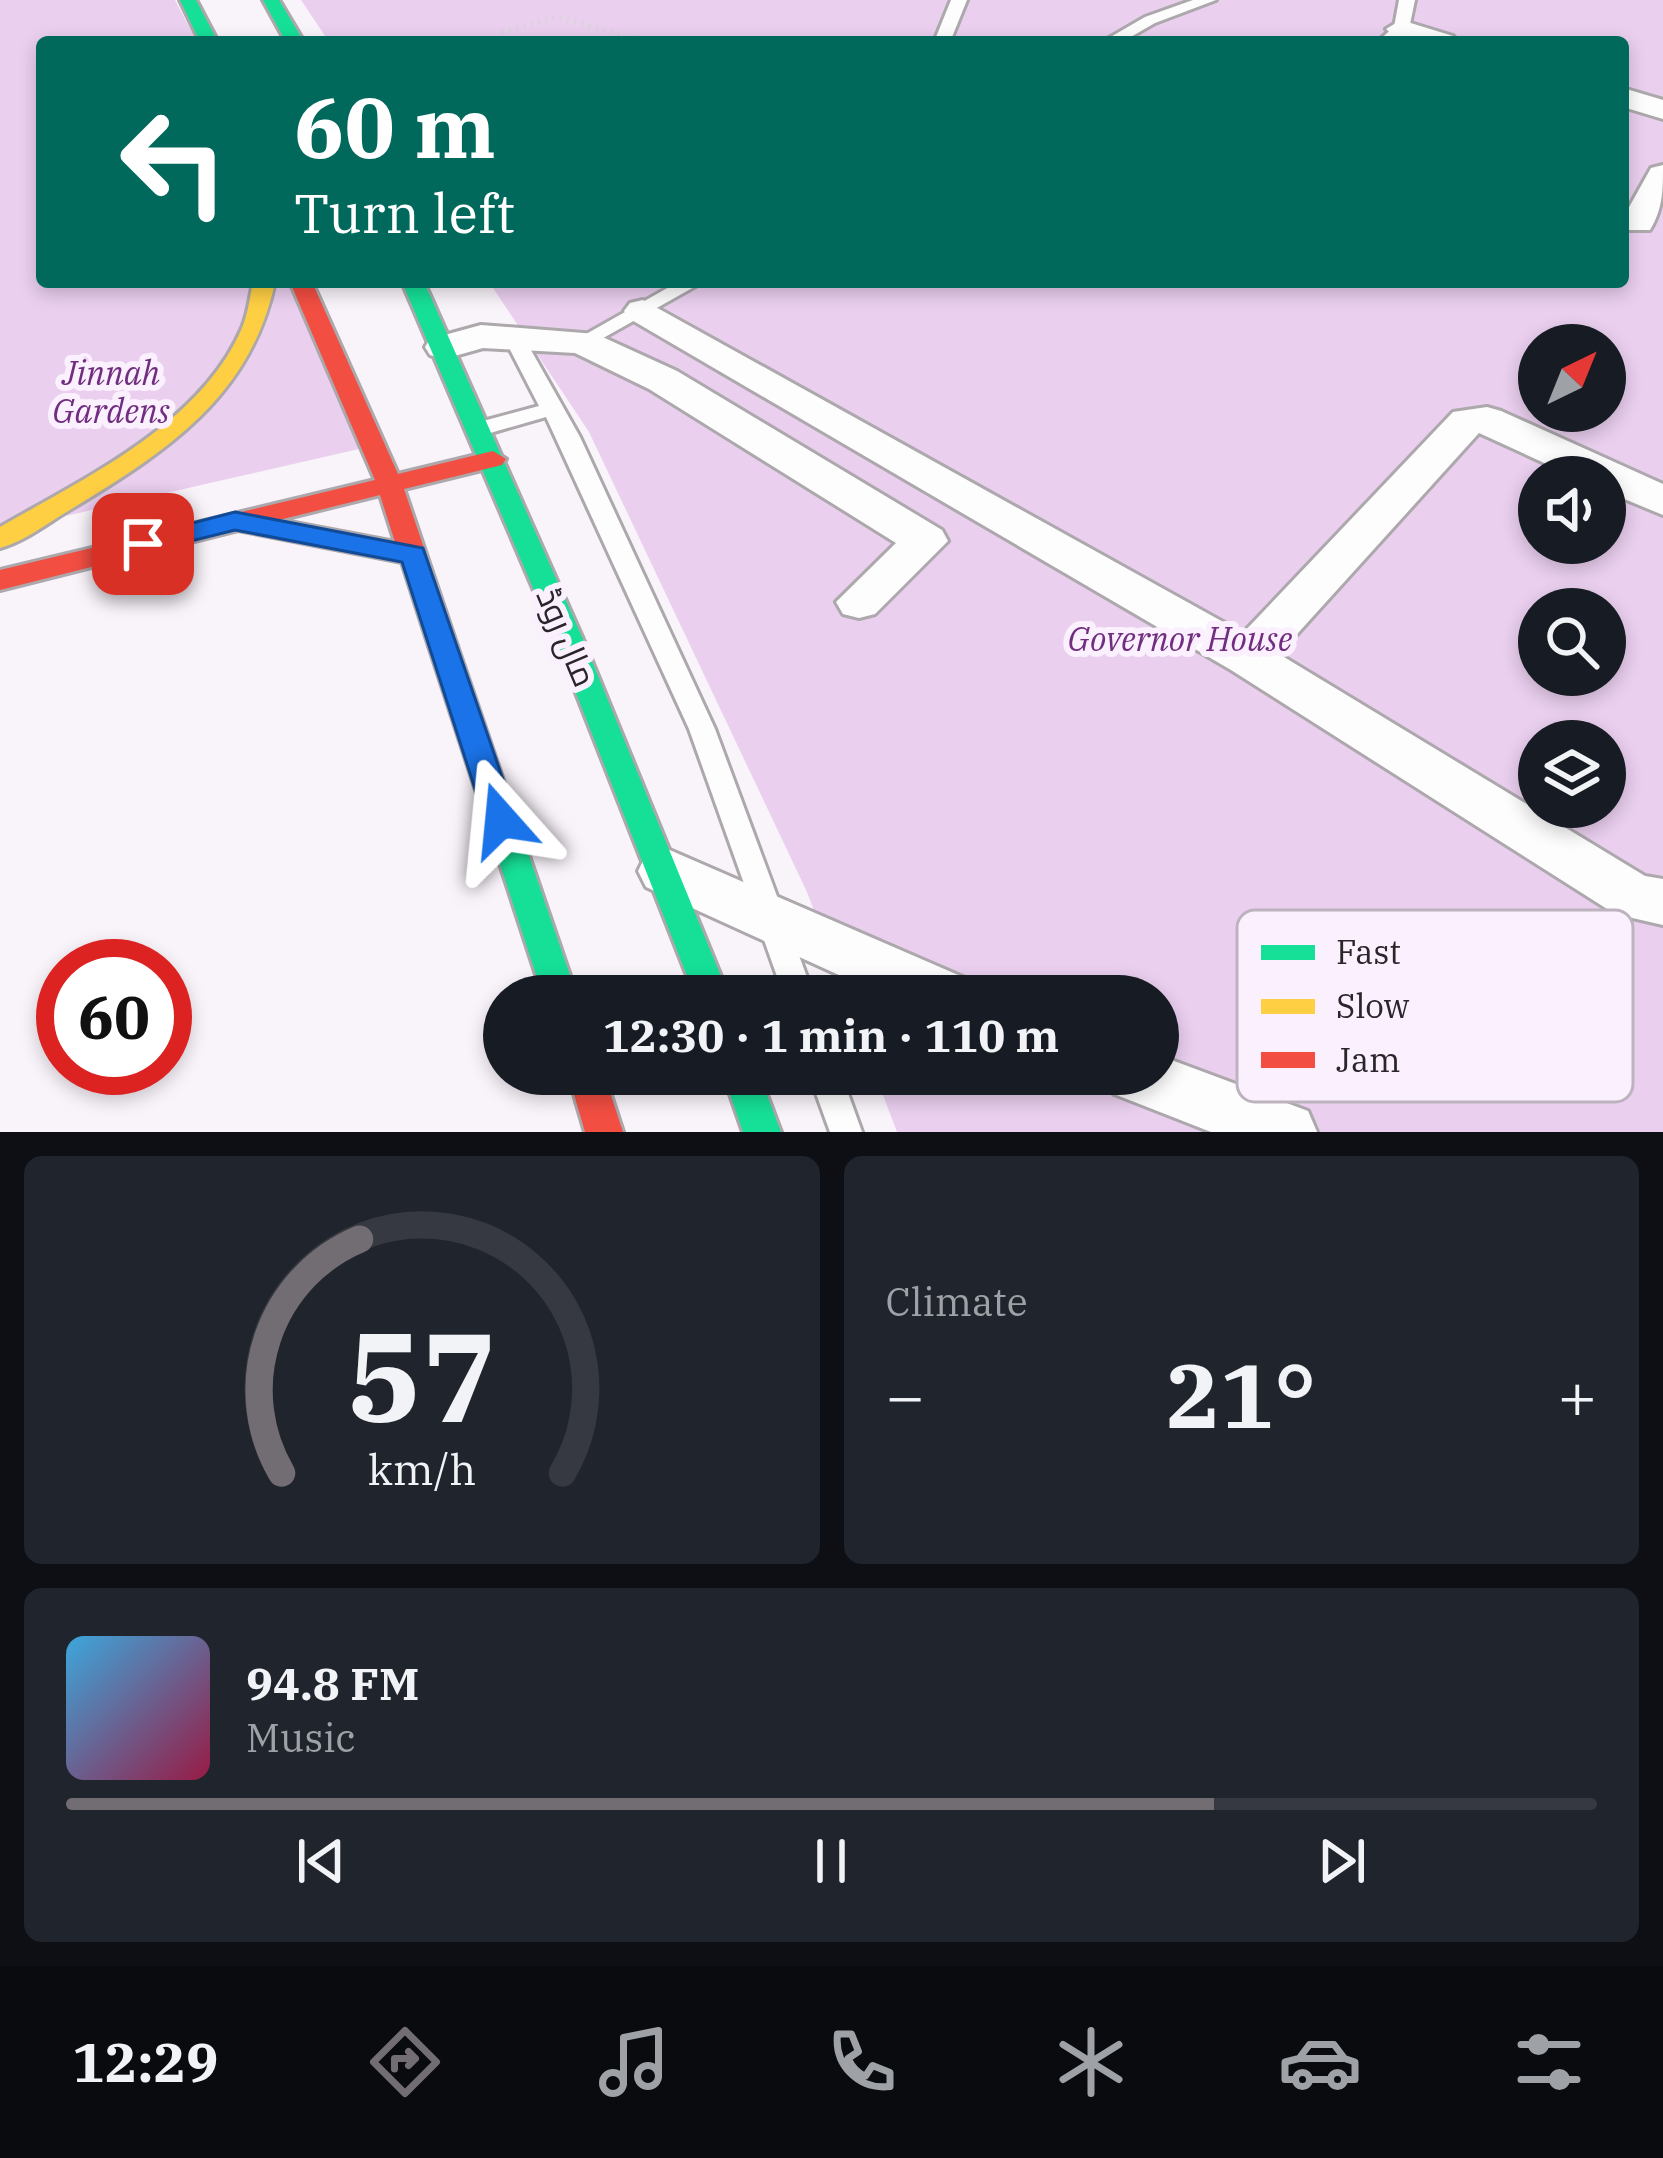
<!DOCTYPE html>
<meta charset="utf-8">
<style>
:root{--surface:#171b24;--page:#20242c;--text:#f1f3f6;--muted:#9ea1a6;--line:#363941;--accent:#726d73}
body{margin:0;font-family:"IBM Plex Serif",Cairo,serif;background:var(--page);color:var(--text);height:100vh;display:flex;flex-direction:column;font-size:45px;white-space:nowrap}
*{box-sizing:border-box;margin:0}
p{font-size:39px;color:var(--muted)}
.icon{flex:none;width:66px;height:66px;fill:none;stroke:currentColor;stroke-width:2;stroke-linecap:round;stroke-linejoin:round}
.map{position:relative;height:1132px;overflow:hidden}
.drawer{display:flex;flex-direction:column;gap:24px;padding:24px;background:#0d0f14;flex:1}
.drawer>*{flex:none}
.guide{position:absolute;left:36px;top:36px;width:1593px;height:252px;border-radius:12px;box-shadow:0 6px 18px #0003;background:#00695c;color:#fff;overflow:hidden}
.needle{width:78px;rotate:43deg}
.buttons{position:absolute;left:1518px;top:324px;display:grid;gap:24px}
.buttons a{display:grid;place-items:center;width:108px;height:108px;border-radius:50%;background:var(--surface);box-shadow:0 6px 18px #0003;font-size:60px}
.speed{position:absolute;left:36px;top:939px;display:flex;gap:24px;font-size:60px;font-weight:700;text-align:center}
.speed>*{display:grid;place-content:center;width:156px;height:156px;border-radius:50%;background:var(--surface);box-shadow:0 6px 18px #0003;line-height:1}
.speed .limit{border:18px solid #d22;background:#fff;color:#111}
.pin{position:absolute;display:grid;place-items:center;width:102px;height:102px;color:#fff;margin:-51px;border-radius:24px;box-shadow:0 6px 18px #0006}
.me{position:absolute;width:132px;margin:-66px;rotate:342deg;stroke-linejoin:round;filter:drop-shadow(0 0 9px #0008)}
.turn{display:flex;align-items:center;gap:42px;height:252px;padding:0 60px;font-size:54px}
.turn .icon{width:156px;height:156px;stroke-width:2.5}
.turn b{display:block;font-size:84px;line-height:102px}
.big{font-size:90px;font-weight:700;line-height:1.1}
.drawer .widget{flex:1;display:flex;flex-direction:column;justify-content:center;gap:18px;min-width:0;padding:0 42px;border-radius:18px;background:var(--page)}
.drawer .dial{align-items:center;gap:0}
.dial svg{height:312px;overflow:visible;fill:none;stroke:var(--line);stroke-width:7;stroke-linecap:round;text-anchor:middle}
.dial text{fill:var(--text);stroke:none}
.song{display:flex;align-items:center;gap:36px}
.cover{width:144px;height:144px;border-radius:18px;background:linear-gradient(135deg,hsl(200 70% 55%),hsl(340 70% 35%))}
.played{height:12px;border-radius:6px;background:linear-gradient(90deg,var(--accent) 75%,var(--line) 75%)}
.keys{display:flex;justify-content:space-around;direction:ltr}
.heat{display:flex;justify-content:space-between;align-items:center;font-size:66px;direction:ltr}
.drawer .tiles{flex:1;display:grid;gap:24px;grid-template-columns:1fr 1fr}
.widget:last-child{grid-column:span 2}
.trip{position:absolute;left:483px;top:975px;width:696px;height:120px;border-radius:60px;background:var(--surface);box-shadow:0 6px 18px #0003;font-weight:700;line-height:120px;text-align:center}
.dock{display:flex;height:192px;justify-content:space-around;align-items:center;background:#090b0e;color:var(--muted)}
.dock .icon{width:84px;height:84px}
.dock .current{color:var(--accent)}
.dock b{font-size:54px;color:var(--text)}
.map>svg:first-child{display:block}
.green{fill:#eacfef;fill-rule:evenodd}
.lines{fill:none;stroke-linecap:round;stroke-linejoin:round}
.lane-casing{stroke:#aca8ac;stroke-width:6}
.street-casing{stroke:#aca8ac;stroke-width:6}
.fast-casing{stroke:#aca8ac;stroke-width:6}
.slow-casing{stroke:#aca8ac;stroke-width:6}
.jam-casing{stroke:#aca8ac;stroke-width:6}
.path{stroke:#d7d5d8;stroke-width:6;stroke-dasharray:1.5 6;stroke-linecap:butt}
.lane{fill:#fefdfe;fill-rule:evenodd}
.street{fill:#fefdfe;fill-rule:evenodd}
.fast{fill:#16e098;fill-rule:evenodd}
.slow{fill:#ffcf43;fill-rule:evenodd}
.jam{fill:#f24e42;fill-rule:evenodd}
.route{fill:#1a73e8;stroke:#114b97;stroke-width:3}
.labels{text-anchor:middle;stroke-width:12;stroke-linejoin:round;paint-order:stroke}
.park-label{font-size:33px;font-style:italic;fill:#712d7f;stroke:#fbf0fd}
.street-label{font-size:33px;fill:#29252a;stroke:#fbf0fd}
.key{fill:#fbf0fd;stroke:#bcb3be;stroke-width:3}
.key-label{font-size:33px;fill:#29252a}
</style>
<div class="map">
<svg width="1663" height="1132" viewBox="0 0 1663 1132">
<rect width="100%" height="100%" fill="#f9f3fa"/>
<path class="green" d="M 0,0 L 175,0 L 197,42 L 42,42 L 42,282 L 292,282 L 359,449 L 0,531 Z
M 301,0 L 1663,0 L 1663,1132 L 897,1132 L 875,1074 L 1158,1074 L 1158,996 L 846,996 L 807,892 L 589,432 L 489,282 L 1623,282 L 1623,42 L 329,42 ZM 1539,345 L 1605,345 L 1605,411 L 1539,411 ZM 1539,477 L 1605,477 L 1605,543 L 1539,543 ZM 1539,609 L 1605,609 L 1605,675 L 1539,675 ZM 1539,741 L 1605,741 L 1605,807 L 1539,807 Z"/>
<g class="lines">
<g class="lane-casing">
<path id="lane" d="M 951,0 L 967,0 L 950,42 L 934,42 Z
M 1193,0 L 1216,0 L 1155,23 L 1122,42 L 1102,42 L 1145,17 Z
M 1399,0 L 1415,0 L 1409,29 L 1395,42 L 1377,42 L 1394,27 Z
M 678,282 L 703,282 L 589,346 L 582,348 L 572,342 Z
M 513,330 L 523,336 L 580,437 L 715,729 L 814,996 L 784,996 L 689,729 L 546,417 L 480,436 L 469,429 L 472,424 L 539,406 L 503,336 Z
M 809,1074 L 841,1074 L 862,1132 L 830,1132 Z"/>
</g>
<g class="street-casing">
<path id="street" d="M 1401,20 L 1453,36 L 1458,42 C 1433,42 1405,47 1386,29 Z
M 1623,88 L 1663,100 L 1663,119 L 1623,107 Z
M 1663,165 C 1663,190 1663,209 1650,230 L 1626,230 L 1623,218 L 1651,168 Z
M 643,300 L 1243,633 L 1453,412 L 1487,407 L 1501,411 L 1663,484 L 1663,515 L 1605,491 L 1605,477 L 1575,477 L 1479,433 L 1279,654 L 1645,876 L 1663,879 L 1663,925 L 1615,914 L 1231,670 L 630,319 L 624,311 L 630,303 Z
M 481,325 L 596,334 L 677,371 L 942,530 L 948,541 L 875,614 L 859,618 L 843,614 L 836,602 L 896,543 L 649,389 L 575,353 L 483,348 L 444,359 L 430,355 L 425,347 L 430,339 Z
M 665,848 L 965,978 L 974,996 L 885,996 L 646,887 L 638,871 L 646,855 Z
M 1158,1055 L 1308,1111 L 1317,1132 L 1211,1132 L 1114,1094 L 1105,1074 L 1158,1074 Z"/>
</g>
<g class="fast-casing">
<path id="fast" d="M 180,0 L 196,0 L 218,42 L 200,42 Z
M 263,0 L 279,0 L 304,42 L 286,42 Z
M 402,282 L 424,282 L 582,637 L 729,996 L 695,996 L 554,637 Z
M 443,636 L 453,639 L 457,646 L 577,996 L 543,996 L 429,646 L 433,639 Z
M 723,1074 L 759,1074 L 781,1132 L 743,1132 Z"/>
</g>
<g class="slow-casing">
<path id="slow" d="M 253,282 L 275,282 C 251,396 167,451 73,508 C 50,521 26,541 0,548 L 0,527 C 85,478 201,424 242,328 C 248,314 250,297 253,282 Z"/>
</g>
<g class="jam-casing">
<path id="jam" d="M 290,282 L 312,282 L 398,474 L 493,451 L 506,459 L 502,465 L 404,489 L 457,646 L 453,653 L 433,653 L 429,646 L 402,562 L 238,530 L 0,590 L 0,570 L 375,480 ZM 380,495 L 395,542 L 279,520 Z
M 568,1074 L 604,1074 L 623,1132 L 585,1132 Z"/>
</g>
<path class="path" d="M 502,32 L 557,17 L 648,42"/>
<use href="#lane" class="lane"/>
<use href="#street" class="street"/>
<use href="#fast" class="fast"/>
<use href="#slow" class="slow"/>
<use href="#jam" class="jam"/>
</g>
<path class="route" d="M 235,512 L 423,548 L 517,820 L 513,829 L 501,833 L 490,829 L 485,820 L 402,562 L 235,530 L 143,553 L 130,544 L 134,538 Z"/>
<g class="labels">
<g class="park-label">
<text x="111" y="385">Jinnah<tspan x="111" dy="38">Gardens</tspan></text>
<text x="1180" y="651">Governor House</text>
</g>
<g class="street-label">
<text transform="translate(567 637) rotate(67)" y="12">مال روڈ</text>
</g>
</g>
<rect x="1237" y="910" width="396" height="192" rx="18" class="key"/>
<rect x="1261" y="945" width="54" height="15" fill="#16e098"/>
<rect x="1261" y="999" width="54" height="15" fill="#ffcf43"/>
<rect x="1261" y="1052" width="54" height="16" fill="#f24e42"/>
<g class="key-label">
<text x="1336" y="964">Fast</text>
<text x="1336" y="1018">Slow</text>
<text x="1336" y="1072">Jam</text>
</g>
</svg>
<div class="buttons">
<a><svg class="needle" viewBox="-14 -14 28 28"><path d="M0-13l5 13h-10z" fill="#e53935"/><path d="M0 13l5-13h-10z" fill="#9ea1a6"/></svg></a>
<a><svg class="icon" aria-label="sound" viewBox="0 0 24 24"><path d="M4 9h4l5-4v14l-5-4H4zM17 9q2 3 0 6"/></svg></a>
<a><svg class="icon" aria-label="search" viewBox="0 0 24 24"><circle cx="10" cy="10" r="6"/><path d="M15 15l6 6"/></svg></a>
<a><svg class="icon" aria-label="layers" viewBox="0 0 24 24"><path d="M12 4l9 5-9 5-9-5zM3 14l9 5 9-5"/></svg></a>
</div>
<div class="speed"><div class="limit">60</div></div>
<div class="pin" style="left:143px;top:544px;background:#d93025"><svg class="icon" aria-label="arrive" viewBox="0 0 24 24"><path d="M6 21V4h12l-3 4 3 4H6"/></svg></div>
<svg class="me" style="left:501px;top:820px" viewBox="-20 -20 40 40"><path d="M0-17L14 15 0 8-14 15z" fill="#1a73e8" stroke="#fff" stroke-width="4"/></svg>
<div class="trip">12:30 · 1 min · 110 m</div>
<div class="guide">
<div class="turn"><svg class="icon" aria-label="left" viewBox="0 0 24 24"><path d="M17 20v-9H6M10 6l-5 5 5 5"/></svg><div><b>60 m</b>Turn left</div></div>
</div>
</div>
<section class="drawer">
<div class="tiles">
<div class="widget dial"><svg viewBox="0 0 100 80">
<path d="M14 69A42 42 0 1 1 86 69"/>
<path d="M14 69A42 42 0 0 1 34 9" stroke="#726d73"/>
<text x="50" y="56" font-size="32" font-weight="700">57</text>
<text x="50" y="72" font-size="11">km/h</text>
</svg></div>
<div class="widget"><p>Climate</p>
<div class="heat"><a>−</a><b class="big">21°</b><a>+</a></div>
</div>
<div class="widget">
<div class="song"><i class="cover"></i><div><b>94.8 FM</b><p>Music</p></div></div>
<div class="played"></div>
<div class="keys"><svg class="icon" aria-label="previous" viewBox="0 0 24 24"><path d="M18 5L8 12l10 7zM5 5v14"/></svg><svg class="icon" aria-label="pause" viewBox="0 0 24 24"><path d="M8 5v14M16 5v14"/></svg><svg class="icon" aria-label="next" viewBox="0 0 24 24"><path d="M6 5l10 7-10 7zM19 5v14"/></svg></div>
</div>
</div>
</section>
<nav class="dock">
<b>12:29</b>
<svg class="icon current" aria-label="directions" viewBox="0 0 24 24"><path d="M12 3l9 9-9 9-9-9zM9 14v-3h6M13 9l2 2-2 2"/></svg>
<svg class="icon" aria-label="music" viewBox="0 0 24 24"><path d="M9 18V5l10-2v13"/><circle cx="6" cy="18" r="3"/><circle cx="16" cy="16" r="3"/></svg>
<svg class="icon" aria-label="phone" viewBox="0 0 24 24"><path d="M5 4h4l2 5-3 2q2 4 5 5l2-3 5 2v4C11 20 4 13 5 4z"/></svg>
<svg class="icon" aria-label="climate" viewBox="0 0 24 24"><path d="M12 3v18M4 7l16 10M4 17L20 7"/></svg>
<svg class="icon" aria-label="car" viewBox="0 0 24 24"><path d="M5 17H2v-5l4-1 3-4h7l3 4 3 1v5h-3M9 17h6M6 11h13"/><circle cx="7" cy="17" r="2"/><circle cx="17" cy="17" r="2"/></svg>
<svg class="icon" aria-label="filters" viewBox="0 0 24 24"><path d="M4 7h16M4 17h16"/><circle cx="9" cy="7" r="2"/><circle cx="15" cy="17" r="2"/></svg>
</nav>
